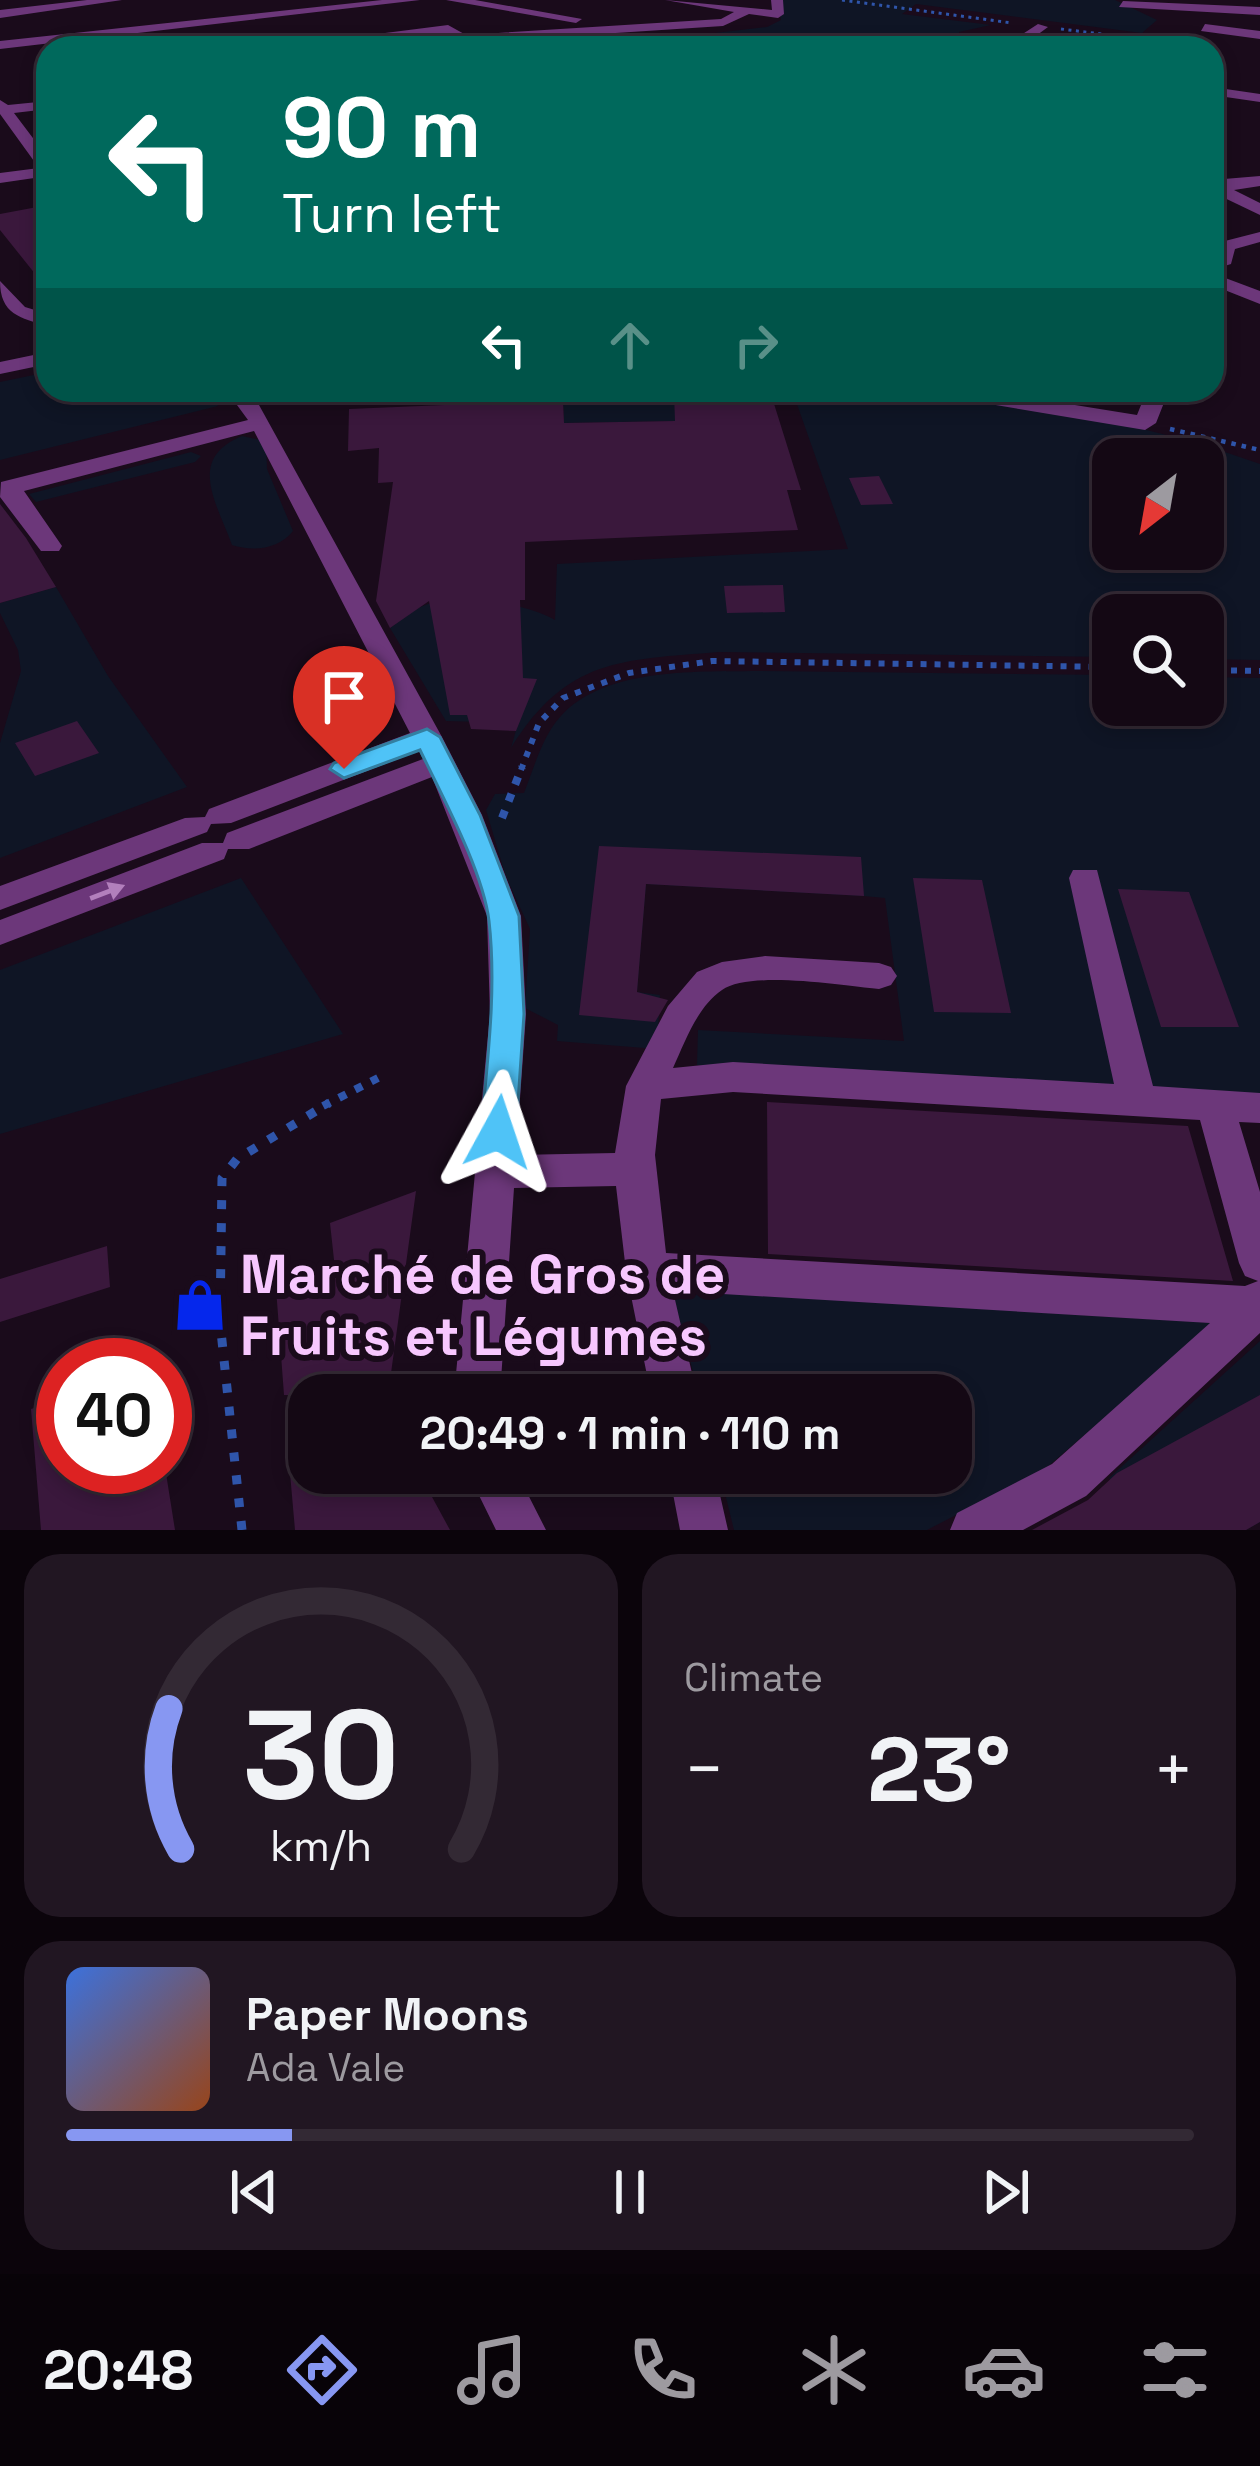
<!DOCTYPE html>
<meta charset="utf-8">
<style>
:root{--surface:#140814;--page:#211622;--text:#f1f3f6;--muted:#9d9aa0;--line:#332934;--accent:#8797f2}
body{margin:0;font-family:"Space Grotesk",sans-serif;background:var(--page);color:var(--text);height:100vh;display:flex;flex-direction:column;font-size:45px;white-space:nowrap}
*{box-sizing:border-box;margin:0}
p{font-size:39px;color:var(--muted)}
.icon{flex:none;width:66px;height:66px;fill:none;stroke:currentColor;stroke-width:2;stroke-linecap:round;stroke-linejoin:round}
.map{position:relative;height:1530px;overflow:hidden}
.drawer{display:flex;flex-direction:column;gap:24px;padding:24px;background:#0b040b;flex:1}
.drawer>*{flex:none}
.top-card{position:absolute;left:36px;top:36px;width:1188px;height:366px;border-radius:36px;box-shadow:0 6px 18px #0003,0 0 0 3px var(--line);background:#00695c;color:#fff;overflow:hidden}
.needle{width:78px;rotate:211deg}
.buttons{position:absolute;left:1092px;top:438px;display:grid;gap:24px}
.buttons a{display:grid;place-items:center;width:132px;height:132px;border-radius:24px;background:var(--surface);box-shadow:0 6px 18px #0003,0 0 0 3px var(--line);font-size:60px}
.speed{position:absolute;left:36px;top:1338px;display:flex;gap:24px;font-size:60px;font-weight:700;text-align:center}
.speed>*{display:grid;place-content:center;width:156px;height:156px;border-radius:50%;background:var(--surface);box-shadow:0 6px 18px #0003,0 0 0 3px var(--line);line-height:1}
.speed .limit{border:18px solid #d22;background:#fff;color:#111}
.pin{position:absolute;display:grid;place-items:center;width:102px;height:102px;color:#fff;margin:-123px -51px;border-radius:50% 50% 50% 0;rotate:-45deg;box-shadow:0 0 12px #0007}
.pin .icon{rotate:45deg}
.me{position:absolute;width:132px;margin:-66px;rotate:5deg;stroke-linejoin:round;filter:drop-shadow(0 0 9px #0008)}
.turn{display:flex;align-items:center;gap:42px;height:252px;padding:0 48px;font-size:54px}
.turn .icon{width:156px;height:156px;stroke-width:2.5}
.turn b{display:block;font-size:84px;line-height:102px}
.lanes{display:flex;align-items:center;height:114px;padding:0 48px;background:#0003;justify-content:center;gap:60px;direction:ltr}
.lanes .off{opacity:.35}
.big{font-size:90px;font-weight:700;line-height:1.1}
.drawer .card{flex:1;display:flex;flex-direction:column;justify-content:center;gap:18px;min-width:0;padding:0 42px;border-radius:36px;background:var(--page)}
.drawer .dial{align-items:center;gap:0}
.dial svg{height:312px;overflow:visible;fill:none;stroke:var(--line);stroke-width:7;stroke-linecap:round;text-anchor:middle}
.dial text{fill:var(--text);stroke:none}
.song{display:flex;align-items:center;gap:36px}
.cover{width:144px;height:144px;border-radius:18px;background:linear-gradient(135deg,hsl(220 70% 55%),hsl(20 70% 35%))}
.played{height:12px;border-radius:6px;background:linear-gradient(90deg,var(--accent) 20%,var(--line) 20%)}
.keys{display:flex;justify-content:space-around;direction:ltr}
.heat{display:flex;justify-content:space-between;align-items:center;font-size:66px;direction:ltr}
.drawer .tiles{flex:1;display:grid;gap:24px;grid-template-columns:1fr 1fr}
.card:last-child{grid-column:span 2}
.trip{position:absolute;left:288px;top:1374px;width:684px;height:120px;border-radius:36px;background:var(--surface);box-shadow:0 6px 18px #0003,0 0 0 3px var(--line);font-weight:700;line-height:120px;text-align:center}
.menu{display:flex;height:192px;justify-content:space-around;align-items:center;background:#080308;color:var(--muted)}
.menu .icon{width:84px;height:84px}
.menu .current{color:var(--accent)}
.menu b{font-size:54px;color:var(--text)}
.map>svg:first-child{display:block}
.green{fill:#0f1525;fill-rule:evenodd}
.building{fill:#3a183c}
.lines{fill:none;stroke-linecap:round;stroke-linejoin:round}
.path-far4{stroke:#2f55aa;stroke-width:3;stroke-dasharray:3 4.5;stroke-linecap:butt}
.path-far3{stroke:#2f55aa;stroke-width:4.5;stroke-dasharray:4.5 6;stroke-linecap:butt}
.path-far2{stroke:#2f55aa;stroke-width:6;stroke-dasharray:6 8;stroke-linecap:butt}
.path-far1{stroke:#2f55aa;stroke-width:8;stroke-dasharray:8 10;stroke-linecap:butt}
.path{stroke:#2f55aa;stroke-width:9;stroke-dasharray:9 14;stroke-linecap:butt}
.minor{fill:#6c377a;fill-rule:evenodd}
.oneway{fill:#b27fbc}
.route{fill:#4fc3f7;stroke:#337fa1;stroke-width:3}
.labels{text-anchor:middle;stroke-width:12;stroke-linejoin:round;paint-order:stroke}
.near-poi-label{font-size:54px;font-weight:bold;fill:#f7c7fe;stroke:#1a0b1b;text-anchor:start}
</style>
<div class="map">
<svg width="1260" height="1530" viewBox="0 0 1260 1530">
<rect width="100%" height="100%" fill="#1a0b1b"/>
<path class="green" d="M 777,0 L 1115,0 L 1157,20 L 1142,33 L 916,4 L 902,14 L 991,25 L 959,32 L 960,48 L 654,48 L 664,39 L 767,27 L 781,20 Z
M 48,372 L 48,390 L 206,390 L 218,406 L 0,460 L 0,382 Z
M 792,390 C 946,390 1114,411 1260,464 L 1260,660 L 1203,659 L 1203,615 L 1113,615 L 1113,657 L 719,652 C 621,660 567,658 511,748 L 518,723 L 446,721 L 390,628 C 400,621 411,611 423,606 C 455,591 525,603 555,620 L 557,564 L 848,549 ZM 1113,459 L 1203,459 L 1203,549 L 1113,549 Z
M 674,398 L 679,421 L 564,423 L 563,400 Z
M 242,436 L 266,441 L 267,469 L 293,531 C 279,549 253,552 232,545 C 217,503 186,459 242,436 Z
M 191,452 L 201,456 L 195,462 L 36,502 L 29,494 Z
M 56,587 L 108,676 L 187,787 L 0,858 L 0,743 L 21,671 L 18,650 L 0,613 L 0,603 Z
M 763,671 L 1113,675 L 1113,705 L 1203,705 L 1203,677 L 1260,678 L 1260,1096 L 697,1065 L 698,1030 L 904,1041 L 885,898 L 864,896 L 646,884 L 637,992 L 660,995 L 657,1049 L 557,1041 L 558,1025 L 525,1008 L 530,929 L 506,877 L 486,810 L 495,794 L 524,793 C 534,768 542,737 560,717 C 605,666 701,672 763,671 Z
M 241,878 L 343,1034 L 0,1134 L 0,970 Z
M 672,1290 L 1214,1323 L 1045,1469 L 927,1530 L 734,1530 L 720,1473 L 951,1473 L 951,1395 L 699,1395 Z
M 1260,1341 L 1260,1522 L 1246,1530 L 1154,1530 L 1109,1478 Z"/>
<path class="building" d="M 48,205 L 48,290 L 0,230 L 0,214 Z
M 770,391 L 801,490 L 787,490 L 798,530 L 525,542 L 525,600 L 520,600 L 523,678 L 537,679 L 516,731 L 471,729 L 467,715 L 450,715 L 429,601 L 390,628 L 376,601 L 393,482 L 378,483 L 379,448 L 348,451 L 349,409 L 563,400 L 564,423 L 675,421 L 674,393 Z
M 879,476 L 893,504 L 861,505 L 849,478 Z
M 0,504 L 26,538 L 56,587 L 0,603 Z
M 783,585 L 785,612 L 727,613 L 724,586 Z
M 77,721 L 99,753 L 35,776 L 15,743 Z
M 599,846 L 861,857 L 864,896 L 646,884 L 637,992 L 668,1000 L 655,1022 L 579,1015 Z
M 913,878 L 982,880 L 1011,1013 L 934,1012 Z
M 1118,889 L 1189,892 L 1239,1027 L 1161,1027 Z
M 767,1102 L 1188,1126 L 1233,1281 L 768,1254 Z
M 416,1191 L 388,1395 L 284,1395 L 276,1288 L 335,1269 L 330,1223 Z
M 107,1246 L 110,1287 L 0,1322 L 0,1279 Z
M 1260,1395 L 1260,1522 L 1246,1530 L 1032,1530 L 1088,1500 L 1117,1473 Z
M 63,1399 L 63,1467 L 165,1467 L 175,1530 L 41,1530 L 31,1409 Z
M 290,1473 L 419,1473 L 450,1530 L 295,1530 Z"/>
<g class="lines">
<path class="path-far4" d="M 842,0 L 1012,23
M 1061,29 L 1191,45"/>
<path class="path-far3" d="M 1170,429 L 1260,450"/>
<path class="path-far2" d="M 1203,670 L 1260,671
M 521,770 L 539,723 L 563,698 L 629,673 L 712,661 L 1113,667"/>
<path class="path-far1" d="M 502,818 L 522,767
M 323,1106 L 378,1078"/>
<path class="path" d="M 242,1530 L 220,1322 L 222,1178 L 237,1159 L 329,1103"/>
<path class="minor" d="M 87,0 L 122,0 L 0,18 L 0,10 Z
M 382,0 L 420,0 L 0,49 L 0,41 Z
M 446,0 L 475,0 L 582,19 L 576,23 Z
M 665,0 L 772,10 L 771,0 L 783,0 L 784,14 L 778,18 L 749,14 L 723,26 L 476,42 L 470,48 L 434,48 L 459,42 L 446,33 L 307,48 L 275,47 L 448,25 L 466,35 L 721,19 L 734,12 Z
M 1123,1 L 1260,7 L 1260,15 L 1119,7 Z
M 1038,24 L 1048,27 L 1029,41 L 1031,48 L 1019,48 L 1018,37 Z
M 1205,24 L 1260,31 L 1260,39 L 1201,31 Z
M 1212,87 L 1260,94 L 1260,102 L 1212,95 Z
M 0,100 L 8,105 L 48,101 L 48,109 L 14,113 L 48,158 L 48,176 L 0,183 L 0,173 L 39,168 L 0,114 Z
M 1260,176 L 1260,186 L 1234,190 L 1260,203 L 1260,215 L 1212,192 L 1212,180 Z
M 1260,232 L 1260,242 L 1235,249 L 1231,264 L 1212,270 L 1221,242 Z
M 1212,273 L 1260,291 L 1260,304 L 1212,285 Z
M 0,281 L 25,307 L 48,314 L 48,326 C 20,318 0,314 0,281 Z
M 48,352 L 48,364 L 0,374 L 0,362 Z
M 226,390 L 390,390 L 379,396 L 259,405 L 442,737 L 482,815 L 521,916 L 526,1014 L 516,1155 L 615,1153 L 626,1086 L 668,1006 L 697,972 L 722,962 L 765,956 L 879,963 L 891,967 L 897,976 L 891,985 L 879,989 C 844,986 750,970 722,990 C 697,1007 685,1042 673,1068 L 733,1062 L 1114,1084 L 1069,878 L 1073,870 L 1097,870 L 1153,1086 L 1260,1093 L 1260,1123 L 1239,1122 L 1260,1192 L 1260,1333 L 1086,1496 L 1023,1530 L 950,1530 L 957,1513 L 1052,1464 L 1210,1323 L 673,1291 L 697,1395 L 651,1395 L 626,1271 L 616,1186 L 514,1188 L 500,1395 L 454,1395 L 490,1014 L 487,916 L 432,777 L 249,849 L 228,849 L 224,859 L 0,945 L 0,920 L 202,843 L 223,843 L 227,833 L 423,759 L 419,751 L 231,823 L 211,824 L 207,832 L 0,910 L 0,886 L 185,818 L 205,817 L 209,809 L 410,733 L 254,431 L 24,491 L 62,546 L 59,551 L 41,551 L 0,497 L 1,482 L 248,420 ZM 733,1092 L 1200,1120 L 1239,1263 L 1245,1276 L 1258,1281 L 1245,1286 L 666,1253 L 655,1155 L 661,1099 Z
M 931,390 L 981,390 L 1137,415 L 1147,390 L 1169,390 L 1156,423 L 1145,430 L 942,396 Z
M 468,1473 L 517,1473 L 546,1530 L 496,1530 Z
M 669,1473 L 715,1473 L 728,1530 L 680,1530 Z"/>
</g>
<defs><path id="oneway-solid" d="M-6-.8H1V-3.2L6.5 0L1 3.2V.8H-6Z" transform="scale(3)"/></defs>
<use class="oneway" href="#oneway-solid" transform="translate(107 892) rotate(-21)"/>
<path class="route" d="M 427,729 L 440,737 L 480,815 L 519,916 L 524,1014 L 516,1132 L 511,1143 L 498,1147 L 486,1143 L 481,1132 C 487,1063 497,991 489,921 C 483,871 442,796 420,750 L 344,778 L 330,769 L 334,763 Z"/>
<defs>
<g id="shop-bare" transform="scale(4.14)"><path d="M-5-2.5h2.3a2.7 3.5 0 0 1 5.4 0H5L5.5 6h-11ZM-1.5-2.5h3a1.5 2.3 0 0 0-3 0Z" fill="#0527ec" stroke="#1a0b1b" stroke-width="2.5" paint-order="stroke"/></g>
</defs>
<g fill-rule="evenodd">
<use href="#shop-bare" x="200" y="1305"/>
</g>
<g class="labels">
<g class="near-poi-label">
<text x="240" y="1293">Marché de Gros de<tspan x="240" dy="62">Fruits et Légumes</tspan></text>
</g>
</g>
</svg>
<div class="buttons">
<a><svg class="needle" viewBox="-14 -14 28 28"><path d="M0-13l5 13h-10z" fill="#e53935"/><path d="M0 13l5-13h-10z" fill="#9d9aa0"/></svg></a>
<a><svg class="icon" aria-label="search" viewBox="0 0 24 24"><circle cx="10" cy="10" r="6"/><path d="M15 15l6 6"/></svg></a>
</div>
<div class="speed"><div class="limit">40</div></div>
<div class="pin" style="left:344px;top:769px;background:#d93025"><svg class="icon" aria-label="arrive" viewBox="0 0 24 24"><path d="M6 21V4h12l-3 4 3 4H6"/></svg></div>
<svg class="me" style="left:498px;top:1132px" viewBox="-20 -20 40 40"><path d="M0-17L14 15 0 8-14 15z" fill="#4fc3f7" stroke="#fff" stroke-width="4"/></svg>
<div class="trip">20:49 · 1 min · 110 m</div>
<div class="top-card">
<div class="turn"><svg class="icon" aria-label="left" viewBox="0 0 24 24"><path d="M17 20v-9H6M10 6l-5 5 5 5"/></svg><div><b>90 m</b>Turn left</div></div>
<div class="lanes"><svg class="icon" aria-label="left" viewBox="0 0 24 24"><path d="M17 20v-9H6M10 6l-5 5 5 5"/></svg><svg class="icon off" aria-label="ahead" viewBox="0 0 24 24"><path d="M12 20V5M6 11l6-6 6 6"/></svg><svg class="icon off" aria-label="right" viewBox="0 0 24 24"><path d="M7 20v-9h11M14 6l5 5-5 5"/></svg></div>
</div>
</div>
<section class="drawer">
<div class="tiles">
<div class="card dial"><svg viewBox="0 0 100 80">
<path d="M14 69A42 42 0 1 1 86 69"/>
<path d="M14 69A42 42 0 0 1 11 33" stroke="#8797f2"/>
<text x="50" y="56" font-size="32" font-weight="700">30</text>
<text x="50" y="72" font-size="11">km/h</text>
</svg></div>
<div class="card"><p>Climate</p>
<div class="heat"><a>−</a><b class="big">23°</b><a>+</a></div>
</div>
<div class="card">
<div class="song"><i class="cover"></i><div><b>Paper Moons</b><p>Ada Vale</p></div></div>
<div class="played"></div>
<div class="keys"><svg class="icon" aria-label="previous" viewBox="0 0 24 24"><path d="M18 5L8 12l10 7zM5 5v14"/></svg><svg class="icon" aria-label="pause" viewBox="0 0 24 24"><path d="M8 5v14M16 5v14"/></svg><svg class="icon" aria-label="next" viewBox="0 0 24 24"><path d="M6 5l10 7-10 7zM19 5v14"/></svg></div>
</div>
</div>
</section>
<nav class="menu">
<b>20:48</b>
<svg class="icon current" aria-label="directions" viewBox="0 0 24 24"><path d="M12 3l9 9-9 9-9-9zM9 14v-3h6M13 9l2 2-2 2"/></svg>
<svg class="icon" aria-label="music" viewBox="0 0 24 24"><path d="M9 18V5l10-2v13"/><circle cx="6" cy="18" r="3"/><circle cx="16" cy="16" r="3"/></svg>
<svg class="icon" aria-label="phone" viewBox="0 0 24 24"><path d="M5 4h4l2 5-3 2q2 4 5 5l2-3 5 2v4C11 20 4 13 5 4z"/></svg>
<svg class="icon" aria-label="climate" viewBox="0 0 24 24"><path d="M12 3v18M4 7l16 10M4 17L20 7"/></svg>
<svg class="icon" aria-label="car" viewBox="0 0 24 24"><path d="M5 17H2v-5l4-1 3-4h7l3 4 3 1v5h-3M9 17h6M6 11h13"/><circle cx="7" cy="17" r="2"/><circle cx="17" cy="17" r="2"/></svg>
<svg class="icon" aria-label="filters" viewBox="0 0 24 24"><path d="M4 7h16M4 17h16"/><circle cx="9" cy="7" r="2"/><circle cx="15" cy="17" r="2"/></svg>
</nav>
